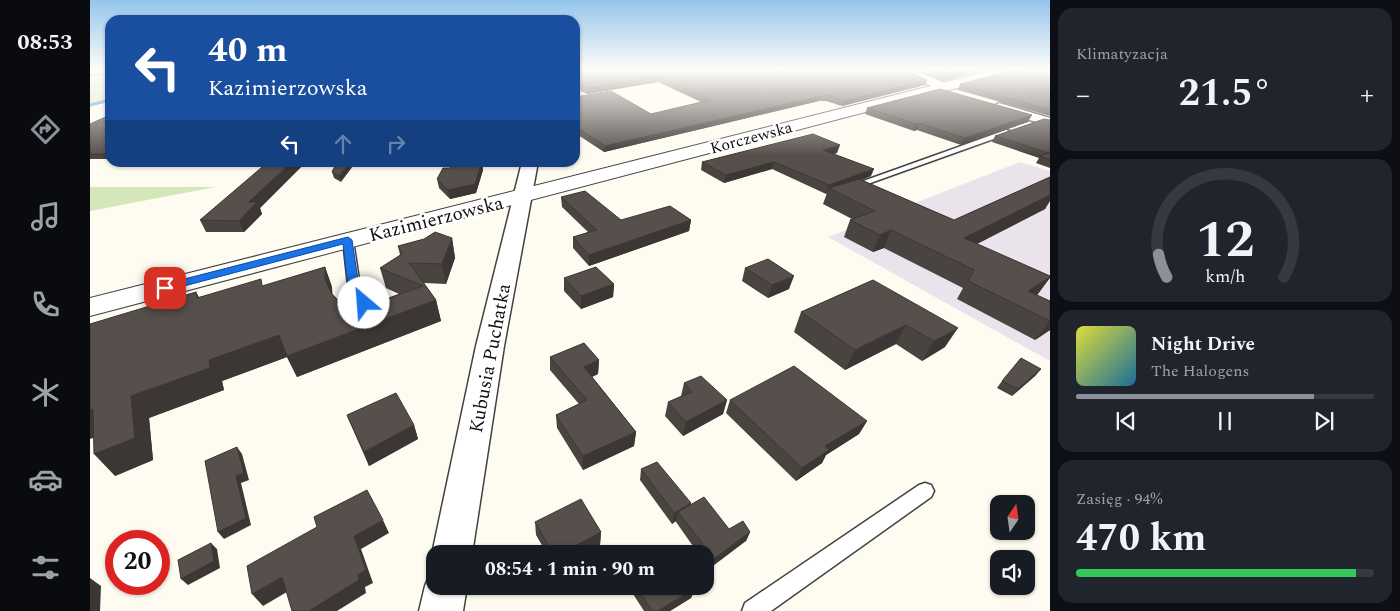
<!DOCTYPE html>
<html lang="pl">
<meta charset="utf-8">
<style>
:root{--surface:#171b24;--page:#20242c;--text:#f1f3f6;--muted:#9ea1a6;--line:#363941;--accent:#8c9099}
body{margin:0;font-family:Spectral,serif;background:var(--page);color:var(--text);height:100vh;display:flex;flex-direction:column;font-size:19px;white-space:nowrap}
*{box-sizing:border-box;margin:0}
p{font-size:16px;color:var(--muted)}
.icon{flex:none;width:28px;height:28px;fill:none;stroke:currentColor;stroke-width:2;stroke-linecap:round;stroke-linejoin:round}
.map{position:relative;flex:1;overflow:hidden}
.details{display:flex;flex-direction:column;gap:8px;padding:8px;background:#0d0f14;width:350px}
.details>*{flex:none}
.banner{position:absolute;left:15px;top:15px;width:475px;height:152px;border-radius:15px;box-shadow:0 1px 4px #0004;background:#1a4fa0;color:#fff;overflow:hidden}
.needle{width:32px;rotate:13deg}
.controls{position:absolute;left:900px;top:495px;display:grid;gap:10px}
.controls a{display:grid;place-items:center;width:45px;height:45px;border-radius:10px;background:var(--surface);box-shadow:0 1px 4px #0004;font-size:25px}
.speed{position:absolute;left:15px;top:530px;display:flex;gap:10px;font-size:25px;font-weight:700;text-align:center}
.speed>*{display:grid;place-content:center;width:65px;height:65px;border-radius:50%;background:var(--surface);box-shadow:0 1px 4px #0004;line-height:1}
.speed .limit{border:8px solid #d22;background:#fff;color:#111}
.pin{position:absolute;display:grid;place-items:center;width:42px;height:42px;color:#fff;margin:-21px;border-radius:10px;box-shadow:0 2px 8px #0006}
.me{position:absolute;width:55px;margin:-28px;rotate:333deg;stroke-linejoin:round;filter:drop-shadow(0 0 4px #0008)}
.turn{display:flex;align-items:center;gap:18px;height:105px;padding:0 20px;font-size:22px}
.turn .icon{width:65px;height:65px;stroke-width:2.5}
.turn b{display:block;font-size:35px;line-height:42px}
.lanes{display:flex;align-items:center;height:48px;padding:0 20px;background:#0003;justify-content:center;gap:25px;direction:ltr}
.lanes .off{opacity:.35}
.big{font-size:38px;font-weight:700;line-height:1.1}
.details .widget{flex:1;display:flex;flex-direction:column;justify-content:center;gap:8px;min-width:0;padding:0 18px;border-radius:15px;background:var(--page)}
.details .dial{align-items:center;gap:0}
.dial svg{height:130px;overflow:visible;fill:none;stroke:var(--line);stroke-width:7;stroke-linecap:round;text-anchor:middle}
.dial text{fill:var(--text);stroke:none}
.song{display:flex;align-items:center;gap:15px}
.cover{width:60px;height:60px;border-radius:8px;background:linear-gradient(135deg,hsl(60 70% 55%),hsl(200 70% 35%))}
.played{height:5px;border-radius:2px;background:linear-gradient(90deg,var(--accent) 80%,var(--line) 80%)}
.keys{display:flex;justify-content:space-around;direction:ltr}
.heat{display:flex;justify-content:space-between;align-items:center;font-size:28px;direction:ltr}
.charge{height:8px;border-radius:4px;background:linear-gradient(90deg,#34c759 94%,var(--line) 0)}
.trip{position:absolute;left:336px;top:545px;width:288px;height:50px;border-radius:15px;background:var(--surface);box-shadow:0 1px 4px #0004;font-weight:700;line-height:50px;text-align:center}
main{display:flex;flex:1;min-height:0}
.menu{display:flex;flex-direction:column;width:90px;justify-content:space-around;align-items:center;background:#090b0e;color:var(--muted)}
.menu .icon{width:35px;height:35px}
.menu .active{color:var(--accent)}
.menu b{font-size:22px;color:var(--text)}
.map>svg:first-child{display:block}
.industrial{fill:#ebe3ec}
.green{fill:#d3e7bb}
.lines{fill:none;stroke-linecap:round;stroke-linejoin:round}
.stream{stroke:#4295c7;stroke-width:3}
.service-casing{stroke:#414141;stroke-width:3}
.minor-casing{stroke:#414141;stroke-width:3}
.tertiary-casing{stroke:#414141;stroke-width:2}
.service{fill:#fff;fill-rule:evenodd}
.minor{fill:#fff;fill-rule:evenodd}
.tertiary{fill:#fff;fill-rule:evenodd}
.wall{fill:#4a4440}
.shaded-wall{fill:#3c3734}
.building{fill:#564f4b;stroke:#3c3734}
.route{fill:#1a73e8;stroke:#114b97}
.labels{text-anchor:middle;stroke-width:5;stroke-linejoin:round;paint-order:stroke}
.far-street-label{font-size:16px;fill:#0e0e0e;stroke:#fff}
.street-label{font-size:19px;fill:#0e0e0e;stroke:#fff}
</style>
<main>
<nav class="menu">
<b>08:53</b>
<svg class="icon active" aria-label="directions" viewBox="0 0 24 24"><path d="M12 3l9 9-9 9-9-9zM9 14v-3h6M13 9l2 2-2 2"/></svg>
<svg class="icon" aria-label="music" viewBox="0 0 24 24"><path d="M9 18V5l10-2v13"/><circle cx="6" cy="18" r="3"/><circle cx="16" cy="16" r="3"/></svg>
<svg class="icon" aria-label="phone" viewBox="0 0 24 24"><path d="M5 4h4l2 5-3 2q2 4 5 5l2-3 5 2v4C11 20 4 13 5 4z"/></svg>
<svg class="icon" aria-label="climate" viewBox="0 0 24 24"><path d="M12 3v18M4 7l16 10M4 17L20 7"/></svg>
<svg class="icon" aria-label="car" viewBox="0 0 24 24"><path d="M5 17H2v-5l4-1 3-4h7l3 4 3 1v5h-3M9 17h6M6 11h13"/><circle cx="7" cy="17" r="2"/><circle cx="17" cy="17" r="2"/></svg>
<svg class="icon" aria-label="filters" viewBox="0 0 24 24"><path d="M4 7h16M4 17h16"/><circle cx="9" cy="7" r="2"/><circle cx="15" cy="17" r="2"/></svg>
</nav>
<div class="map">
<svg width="960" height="611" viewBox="0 0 960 611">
<rect width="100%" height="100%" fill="#fefbf0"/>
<path class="industrial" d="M 930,162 L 960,171 L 960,361 L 738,237 Z"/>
<path class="green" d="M 20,71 L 20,101 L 0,105 L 0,74 Z
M 0,187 L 125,187 L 0,211 Z"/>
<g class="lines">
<path class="stream" d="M 0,105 L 20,100"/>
<g class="service-casing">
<path id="service" d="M 20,70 L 20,72 L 0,75 L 0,71 Z
M 916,130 L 923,132 L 772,186 L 766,186 L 765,184 Z
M 258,237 L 263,240 L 271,293 L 278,300 L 289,320 L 288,323 L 278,323 L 269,305 L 259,294 L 253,240 Z
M 835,483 L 841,485 L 844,491 L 841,497 L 681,611 L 652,611 L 655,603 L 829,485 Z"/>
</g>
<g class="minor-casing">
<path id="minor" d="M 807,70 L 822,70 L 858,84 L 860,87 L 854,91 L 850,90 Z
M 909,103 L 960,118 L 960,126 L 904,110 L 902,107 Z
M 432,162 L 448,162 L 414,346 L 382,554 L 345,554 L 345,561 L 342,554 L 386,346 Z
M 345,570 L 345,586 L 377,586 L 373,611 L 329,611 L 335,586 L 341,571 Z"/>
</g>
<g class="tertiary-casing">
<path id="tertiary" d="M 904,70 L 926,70 L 924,73 L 0,316 L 0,298 Z"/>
</g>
<use href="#service" class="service"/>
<use href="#minor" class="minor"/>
<use href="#tertiary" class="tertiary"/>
</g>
<path class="wall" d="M 485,70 L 676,73 L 837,80 L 835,85 L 752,106 L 736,101 L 729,101 L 514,152 L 485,133 L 485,97 L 561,114 L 611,102 L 568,82 L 497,94 L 485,88 Z
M 828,70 L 895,70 L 854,81 Z
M 960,70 L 960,116 L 868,90 L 870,84 Z
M 777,108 L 938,122 L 871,145 L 827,130 L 824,131 L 775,114 Z
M 20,115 L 20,159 L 0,159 L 0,124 Z
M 960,120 L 960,168 L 946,163 L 949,158 L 902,142 L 905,136 Z
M 747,153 L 743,154 L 781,176 L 772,180 L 864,220 L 960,177 L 960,201 L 955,209 L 887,244 L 960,276 L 960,278 L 947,295 L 960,301 L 960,330 L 945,340 L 867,299 L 873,288 L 794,248 L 783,252 L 754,237 L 760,220 L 762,219 L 733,204 L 737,193 L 736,194 L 682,169 L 634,183 L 611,170 L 612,162 Z
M 247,162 L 251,182 L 244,178 L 242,172 Z
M 392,162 L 393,170 L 386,193 L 360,199 L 349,188 L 347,179 L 360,168 Z
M 213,165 L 170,208 L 172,214 L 154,232 L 116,232 L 110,220 Z
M 471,197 L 531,220 L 601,220 L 599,231 L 499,266 L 483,248 L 483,237 L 498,232 L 472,207 Z
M 362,238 L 365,258 L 356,284 L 334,283 L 346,300 L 351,321 L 207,377 L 197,357 L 132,381 L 134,390 L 59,418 L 63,460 L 25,476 L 106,292 L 109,297 L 174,286 L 235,267 L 242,287 L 242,294 L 256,313 L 309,294 L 296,288 L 290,268 L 310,255 L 308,246 Z
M 655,268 L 699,289 L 678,298 L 652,281 Z
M 474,278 L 524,284 L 523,297 L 491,309 L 474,291 Z
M 783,280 L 855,347 L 832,361 L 806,344 L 755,370 L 704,332 L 711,312 Z
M 460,357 L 509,360 L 508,374 L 502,377 L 546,432 L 544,446 L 493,470 L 467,428 L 466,415 L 489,404 L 460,370 Z
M 951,369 L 945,376 L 922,396 L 907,388 L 912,381 Z
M 594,383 L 637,400 L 633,414 L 593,436 L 575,416 L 578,402 L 591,396 Z
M 640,400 L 777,421 L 769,434 L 736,455 L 732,463 L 706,481 L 636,413 Z
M 257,416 L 324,425 L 328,439 L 279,466 Z
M 551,469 L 601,503 L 600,505 L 639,529 L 660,532 L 656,541 L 605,549 L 586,522 L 586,521 L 582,524 L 550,480 Z
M 445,522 L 511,532 L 510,545 L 494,554 L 457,554 L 446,535 Z
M 544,586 L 603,586 L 605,588 L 601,598 L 580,611 L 554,611 L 543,594 Z"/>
<path class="shaded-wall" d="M 878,70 L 895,70 L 854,81 L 857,75 Z
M 569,76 L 568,82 L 497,94 L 497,88 Z
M 837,80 L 835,85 L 752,106 L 754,101 Z
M 731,96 L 729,101 L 514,152 L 515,146 Z
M 942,115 L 938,122 L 871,145 L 875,138 Z
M 829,123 L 827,130 L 824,131 L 826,124 Z
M 750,145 L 747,153 L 730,158 L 733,150 Z
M 201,162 L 212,162 L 213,165 L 170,208 L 172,214 L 154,232 L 149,221 L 159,202 Z
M 260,162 L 266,162 L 251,182 L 249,176 Z
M 392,162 L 393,170 L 386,193 L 360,199 L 358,190 Z
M 684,162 L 682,169 L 634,183 L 636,175 Z
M 784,169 L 781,176 L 744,191 L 739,188 L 737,193 L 736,194 L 739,185 Z
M 960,195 L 960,200 L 955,209 L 865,255 L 874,238 Z
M 601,220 L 599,231 L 499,266 L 499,255 Z
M 801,230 L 794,248 L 783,252 L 790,235 Z
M 362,238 L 365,258 L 356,284 L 352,264 Z
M 235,267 L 242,287 L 243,300 L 235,279 Z
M 704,276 L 699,289 L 678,298 L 682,285 Z
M 960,277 L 948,294 L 930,306 L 938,291 Z
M 524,284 L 523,297 L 491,309 L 491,296 Z
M 346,300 L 351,321 L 207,377 L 197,357 L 132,381 L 134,390 L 59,418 L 63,460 L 25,476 L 4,454 L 41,396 L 119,360 L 189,335 Z
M 960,321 L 960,330 L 945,340 Z
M 816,325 L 806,344 L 755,370 L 765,350 Z
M 868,328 L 855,347 L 832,361 L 844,341 Z
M 509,360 L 508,374 L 493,381 L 494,367 Z
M 951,369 L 945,376 L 922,396 L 928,389 Z
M 637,400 L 633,414 L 593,436 L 596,422 Z
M 3,409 L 23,431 L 0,439 L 0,410 Z
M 777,421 L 769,434 L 736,455 L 732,463 L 706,481 L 712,468 L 735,446 Z
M 324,425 L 328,439 L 279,466 L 274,452 Z
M 546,432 L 544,446 L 493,470 L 493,456 Z
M 147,447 L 152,454 L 159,480 L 151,483 L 161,525 L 134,539 L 128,532 L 146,476 Z
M 601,503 L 598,514 L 588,512 L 586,521 L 582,524 L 584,513 Z
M 293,520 L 299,533 L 271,549 L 283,583 L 275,587 L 276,593 L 247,611 L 219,611 L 264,536 Z
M 511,532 L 510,545 L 494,554 L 470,554 Z
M 660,532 L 656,541 L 615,572 L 615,565 Z
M 121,543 L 127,549 L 130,568 L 98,585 L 91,579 Z
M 192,577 L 202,589 L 173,606 L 162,594 Z
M 0,578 L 11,586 L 10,611 L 0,611 Z
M 605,588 L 601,598 L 580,611 L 568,611 Z"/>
<path class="building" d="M 485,70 L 667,70 L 676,73 L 695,70 L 816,70 L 837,80 L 754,101 L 738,95 L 731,96 L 515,146 L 485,126 L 485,114 L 491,113 L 485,109 L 485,97 L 521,91 L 561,114 L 620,100 L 569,76 L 497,88 L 485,82 Z
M 843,70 L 878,70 L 857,75 Z
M 925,70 L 960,70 L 960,88 L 957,89 L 960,89 L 960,110 L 870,84 Z
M 850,89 L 942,115 L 875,138 L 829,123 L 826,124 L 777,108 Z
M 20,115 L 20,154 L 0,154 L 0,124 Z
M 954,119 L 960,120 L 960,160 L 950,156 L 959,153 L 905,136 Z
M 723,134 L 750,145 L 733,150 L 784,169 L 739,185 L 684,162 L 636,175 L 612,162 Z
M 178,162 L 201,162 L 159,202 L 167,202 L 149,221 L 110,220 Z
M 247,162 L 260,162 L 249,176 L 242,172 Z
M 362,162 L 392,162 L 385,184 L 358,190 L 347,179 L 353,168 L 360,168 Z
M 960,177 L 960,182 L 959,182 L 960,184 L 960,195 L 874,238 L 960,276 L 960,277 L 938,291 L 960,301 L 960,321 L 878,281 L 884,270 L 801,230 L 790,235 L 760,220 L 785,211 L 739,188 L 769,179 L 864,220 Z
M 495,191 L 531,220 L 580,206 L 601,220 L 499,255 L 483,237 L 507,230 L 471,197 Z
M 345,232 L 362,238 L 352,264 L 319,263 L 346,300 L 197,356 L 189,335 L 119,360 L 120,368 L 41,396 L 45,438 L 4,454 L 3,409 L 0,410 L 0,324 L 106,292 L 107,298 L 171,279 L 172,286 L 235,267 L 235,279 L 241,293 L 248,300 L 256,313 L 333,286 L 290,268 L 312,254 L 308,246 L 334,239 Z
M 678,259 L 704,276 L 682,285 L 655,268 Z
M 506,267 L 524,284 L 491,296 L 474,278 Z
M 783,280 L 868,328 L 844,341 L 816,325 L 765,350 L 711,312 Z
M 494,343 L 509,360 L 494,367 L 546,432 L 493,456 L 466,415 L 497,400 L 460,357 Z
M 931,358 L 951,369 L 928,389 L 912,381 Z
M 704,366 L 777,421 L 735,446 L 739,450 L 712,468 L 640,400 Z
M 611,376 L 637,400 L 596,422 L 578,402 L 602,392 L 594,383 Z
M 306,393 L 324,425 L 274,452 L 257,415 Z
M 147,447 L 154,473 L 146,476 L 156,518 L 128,532 L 115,461 Z
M 567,462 L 601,503 L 584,513 L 551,469 Z
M 277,490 L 293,520 L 264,536 L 276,570 L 268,575 L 269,580 L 219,611 L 202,611 L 192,577 L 162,594 L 157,566 L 227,527 L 224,517 Z
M 614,497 L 639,529 L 653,521 L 660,532 L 615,565 L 615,554 L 597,554 L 613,544 L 588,512 Z
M 491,499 L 511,532 L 470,554 L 463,554 L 445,522 Z
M 121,543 L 124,561 L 91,579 L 88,560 Z
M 546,586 L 603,586 L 605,588 L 568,611 L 562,611 Z"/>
<linearGradient id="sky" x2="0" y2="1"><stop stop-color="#94c5ec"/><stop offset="0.45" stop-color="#fffdf8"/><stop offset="1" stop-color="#fffdf8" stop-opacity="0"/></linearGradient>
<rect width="960" height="156" fill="url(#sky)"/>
<path class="route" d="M 258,237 L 262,240 L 270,293 L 280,303 L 278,306 L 270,306 L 259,294 L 253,244 L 75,291 L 69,288 L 71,285 Z"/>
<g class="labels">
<g class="far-street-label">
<text transform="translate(661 137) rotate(-15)" y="6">Korczewska</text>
</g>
<g class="street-label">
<text transform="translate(346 218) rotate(-14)" y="7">Kazimierzowska</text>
<text transform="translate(399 358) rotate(-79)" y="7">Kubusia Puchatka</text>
</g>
</g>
</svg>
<div class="controls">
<a><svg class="needle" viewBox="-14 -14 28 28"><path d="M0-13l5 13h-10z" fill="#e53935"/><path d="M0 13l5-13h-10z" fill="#9ea1a6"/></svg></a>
<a><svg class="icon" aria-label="sound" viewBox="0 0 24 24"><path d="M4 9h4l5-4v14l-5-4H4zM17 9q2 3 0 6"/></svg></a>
</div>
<div class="speed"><div class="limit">20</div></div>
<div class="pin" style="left:75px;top:288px;background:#d93025"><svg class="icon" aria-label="arrive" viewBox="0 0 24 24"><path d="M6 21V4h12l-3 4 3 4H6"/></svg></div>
<svg class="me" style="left:274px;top:303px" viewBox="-20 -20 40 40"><circle r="19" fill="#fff"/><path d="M0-13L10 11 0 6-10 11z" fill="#1a73e8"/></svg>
<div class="trip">08:54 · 1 min · 90 m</div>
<div class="banner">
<div class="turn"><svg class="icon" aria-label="left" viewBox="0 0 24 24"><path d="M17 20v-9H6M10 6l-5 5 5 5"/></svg><div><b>40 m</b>Kazimierzowska</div></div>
<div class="lanes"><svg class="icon" aria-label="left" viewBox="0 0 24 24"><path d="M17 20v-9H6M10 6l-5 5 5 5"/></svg><svg class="icon off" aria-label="ahead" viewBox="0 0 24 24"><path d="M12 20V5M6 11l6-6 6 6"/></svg><svg class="icon off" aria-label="right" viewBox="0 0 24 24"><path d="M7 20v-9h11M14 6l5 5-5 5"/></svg></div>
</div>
</div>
<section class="details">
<div class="widget"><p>Klimatyzacja</p>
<div class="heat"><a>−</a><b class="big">21.5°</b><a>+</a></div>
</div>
<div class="widget dial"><svg viewBox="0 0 100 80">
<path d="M14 69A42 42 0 1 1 86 69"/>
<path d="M14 69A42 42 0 0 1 9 55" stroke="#8c9099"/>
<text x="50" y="56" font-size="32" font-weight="700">12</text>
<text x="50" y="72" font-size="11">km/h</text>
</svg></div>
<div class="widget">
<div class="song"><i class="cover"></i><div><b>Night Drive</b><p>The Halogens</p></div></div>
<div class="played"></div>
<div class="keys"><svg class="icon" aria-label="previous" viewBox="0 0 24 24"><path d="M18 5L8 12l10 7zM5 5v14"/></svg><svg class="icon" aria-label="pause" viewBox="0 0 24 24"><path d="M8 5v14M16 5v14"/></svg><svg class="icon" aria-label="next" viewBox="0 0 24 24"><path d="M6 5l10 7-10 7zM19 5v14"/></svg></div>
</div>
<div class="widget"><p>Zasięg · 94%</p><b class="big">470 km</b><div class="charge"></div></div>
</section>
</main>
